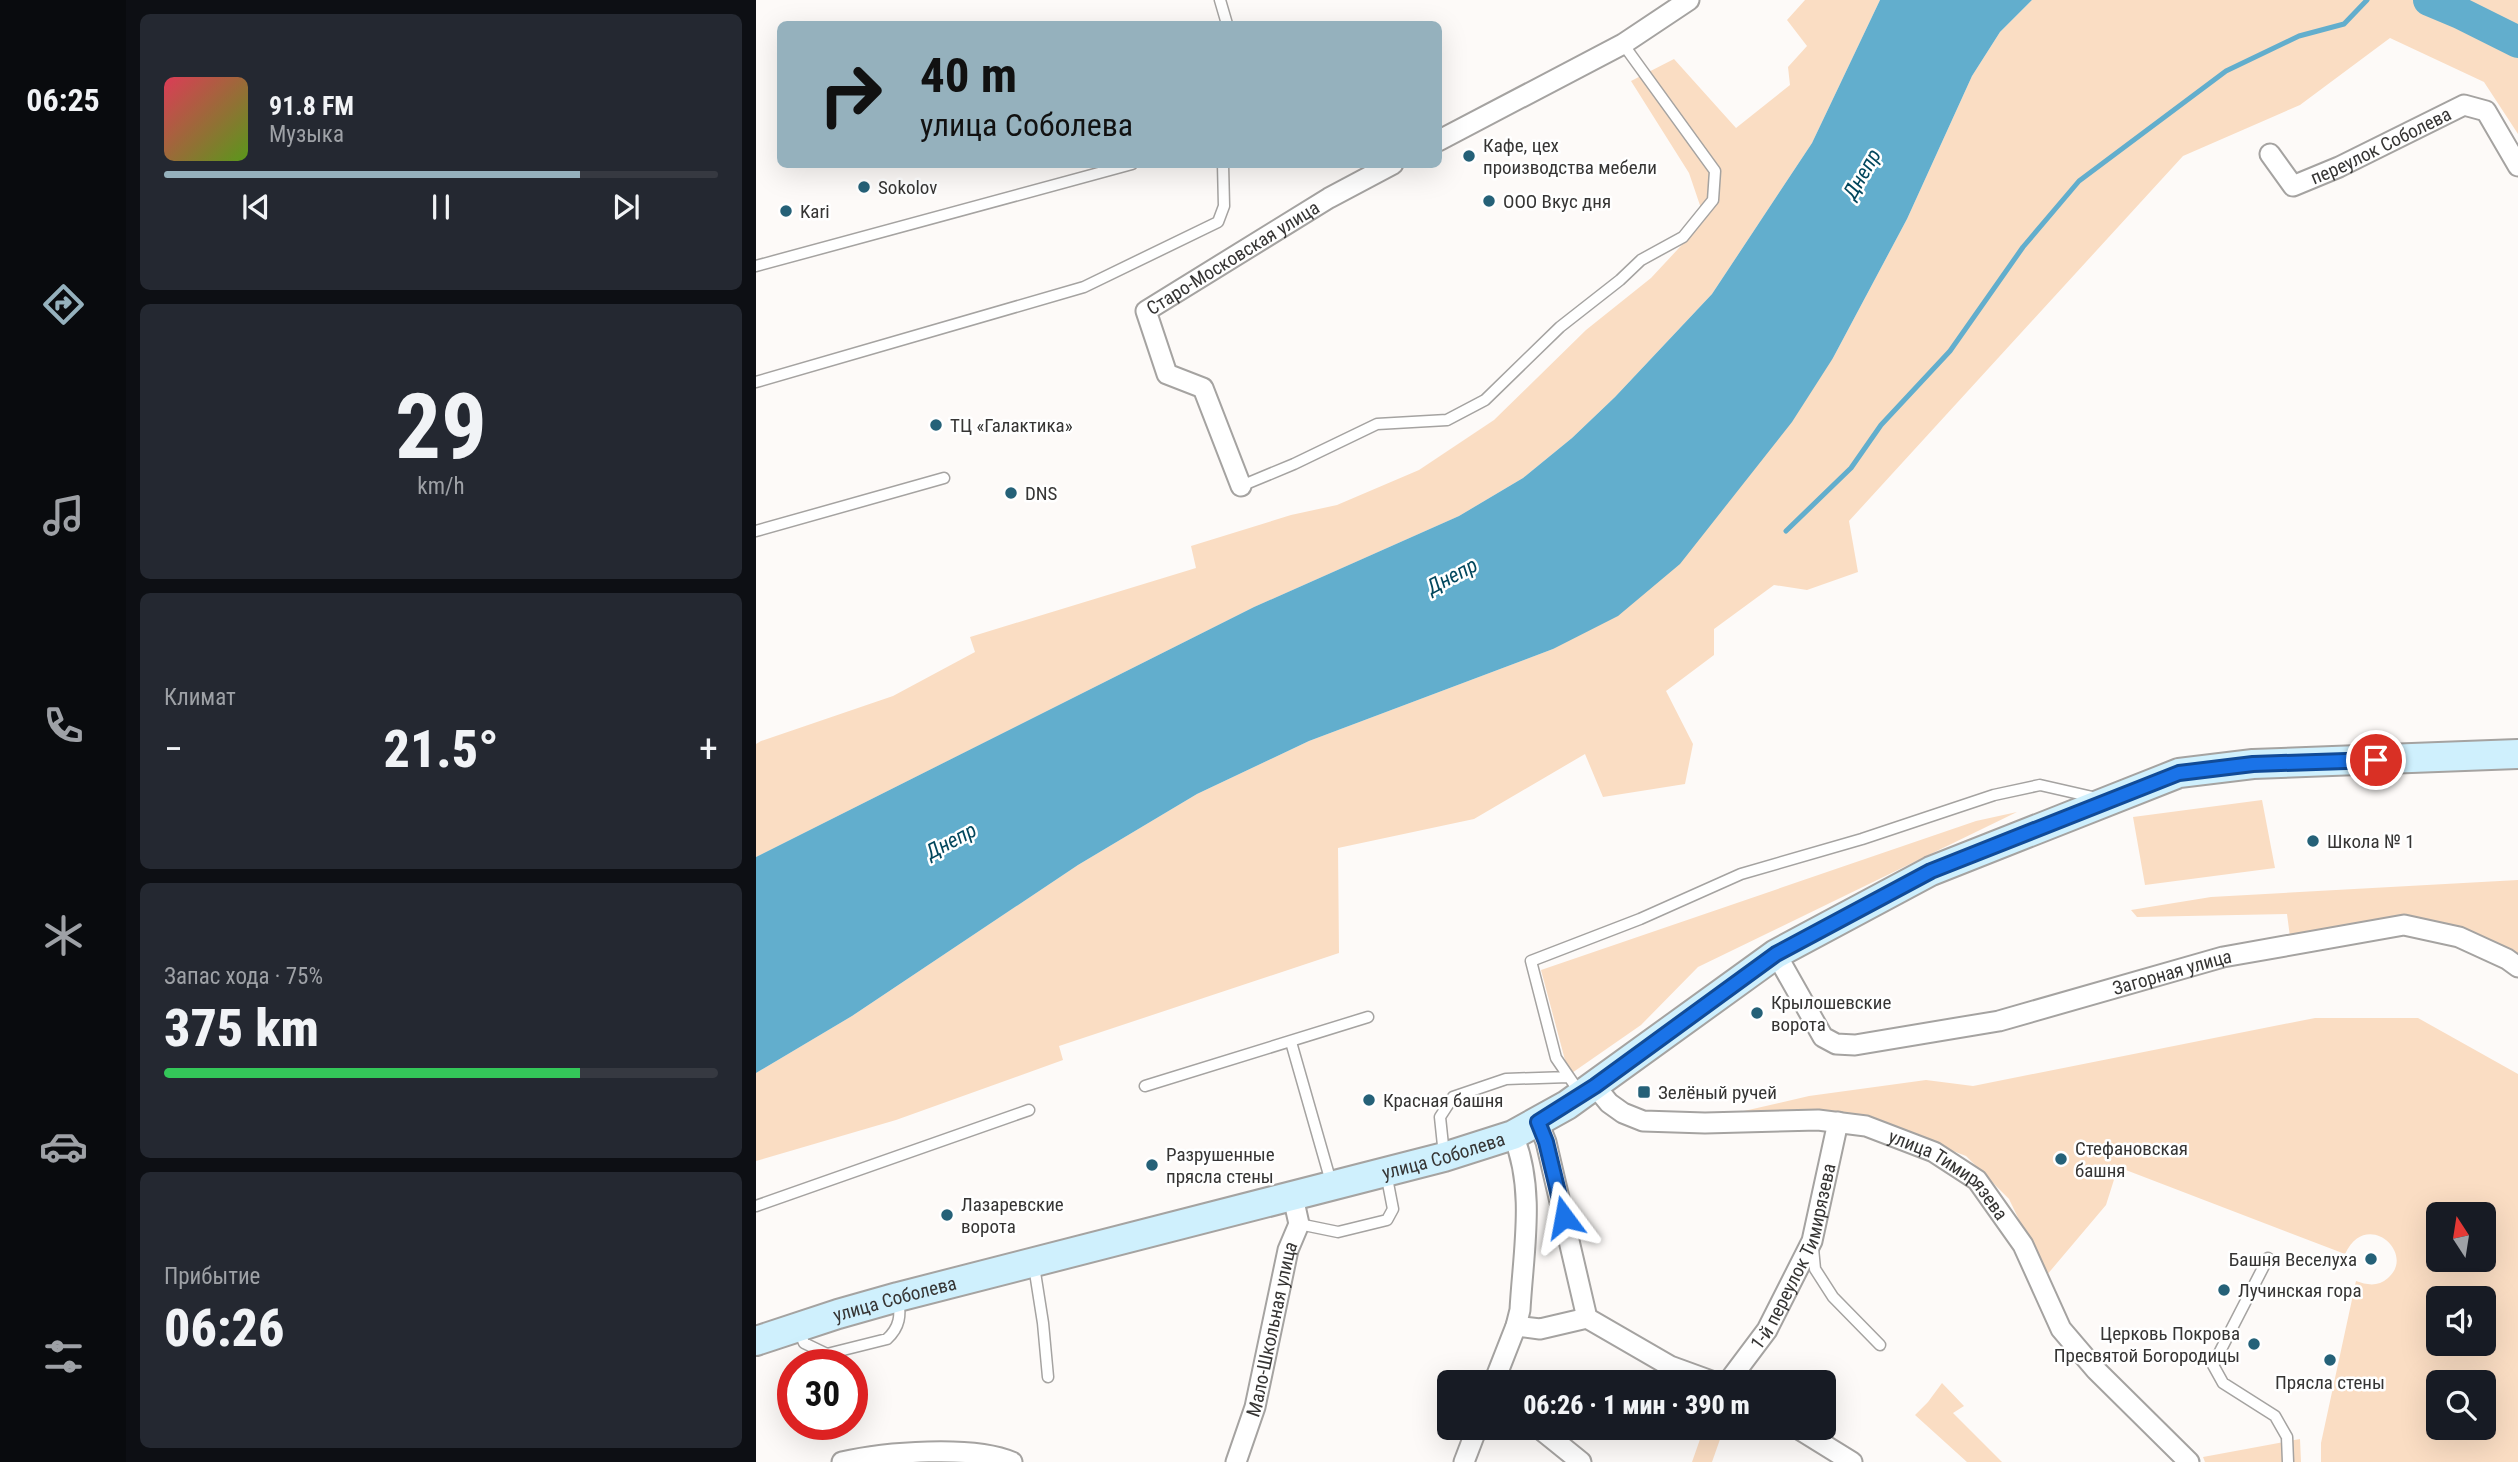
<!DOCTYPE html>
<html lang="ru">
<meta charset="utf-8">
<style>
:root{--surface:#171b24;--page:#242831;--text:#f1f3f6;--muted:#9ea1a6;--line:#363941;--accent:#95b1bd}
body{margin:0;font-family:"Roboto Condensed",sans-serif;background:var(--page);color:var(--text);height:100vh;display:flex;flex-direction:column;font-size:26px;white-space:nowrap}
*{box-sizing:border-box;margin:0}
p{font-size:23px;color:var(--muted)}
.icon{flex:none;width:38px;height:38px;fill:none;stroke:currentColor;stroke-width:2;stroke-linecap:round;stroke-linejoin:round}
.map{position:relative;flex:1;overflow:hidden}
.drawer{display:flex;flex-direction:column;gap:14px;padding:14px;background:#0d0f14;width:630px}
.drawer>*{flex:none}
.guide{position:absolute;left:21px;top:21px;width:665px;height:147px;border-radius:10px;box-shadow:0 7px 28px #0002;background:#95b1bd;color:#111;overflow:hidden}
.needle{width:46px;rotate:348deg}
.controls{position:absolute;left:1670px;top:1202px;display:grid;gap:14px}
.controls a{display:grid;place-items:center;width:70px;height:70px;border-radius:10px;background:var(--surface);box-shadow:0 7px 28px #0002;font-size:35px}
.speed{position:absolute;left:21px;top:1349px;display:flex;gap:14px;font-size:35px;font-weight:700;text-align:center}
.speed>*{display:grid;place-content:center;width:91px;height:91px;border-radius:50%;background:var(--surface);box-shadow:0 7px 28px #0002;line-height:1}
.speed .limit{border:10px solid #d22;background:#fff;color:#111}
.pin{position:absolute;display:grid;place-items:center;width:60px;height:60px;color:#fff;margin:-30px;border:4px solid #fff;border-radius:50%;box-shadow:0 2px 7px #0007}
.me{position:absolute;width:77px;margin:-38px;rotate:347deg;stroke-linejoin:round;filter:drop-shadow(0 0 5px #0008)}
.turn{display:flex;align-items:center;gap:24px;height:147px;padding:0 28px;font-size:32px}
.turn .icon{width:91px;height:91px;stroke-width:2.5}
.turn b{display:block;font-size:49px;line-height:60px}
.big{font-size:52px;font-weight:800;line-height:1.1}
.drawer .tile{flex:1;display:flex;flex-direction:column;justify-content:center;gap:10px;min-width:0;padding:0 24px;border-radius:10px;background:var(--page)}
.drawer .dial{align-items:center;gap:0}
.dial b{font-size:91px;line-height:1}
.song{display:flex;align-items:center;gap:21px}
.cover{width:84px;height:84px;border-radius:10px;background:linear-gradient(135deg,hsl(350 70% 55%),hsl(90 70% 35%))}
.played{height:7px;border-radius:4px;background:linear-gradient(90deg,var(--accent) 75%,var(--line) 75%)}
.keys{display:flex;justify-content:space-around;direction:ltr}
.heat{display:flex;justify-content:space-between;align-items:center;font-size:38px;direction:ltr}
.charge{height:10px;border-radius:5px;background:linear-gradient(90deg,#34c759 75%,var(--line) 0)}
.trip{position:absolute;left:681px;top:1370px;width:399px;height:70px;border-radius:10px;background:var(--surface);box-shadow:0 7px 28px #0002;font-weight:800;line-height:70px;text-align:center}
main{display:flex;flex:1;min-height:0}
.tab-bar{display:flex;flex-direction:column;width:126px;justify-content:space-around;align-items:center;background:#090b0e;color:var(--muted)}
.tab-bar .icon{width:49px;height:49px}
.tab-bar .on{color:var(--accent)}
.tab-bar b{font-size:32px;color:var(--text)}
.map>svg:first-child{display:block}
.green{fill:#faddc3;fill-rule:evenodd}
.water{fill:#62aecd}
.lines{fill:none;stroke-linecap:round;stroke-linejoin:round}
.stream{stroke:#62aecd;stroke-width:5}
.river{stroke:#62aecd;stroke-width:32}
.service-casing{stroke:#a5a3a1;stroke-width:13}
.minor-casing{stroke:#a5a3a1;stroke-width:23}
.secondary-casing{stroke:#a5a3a1;stroke-width:32}
.service{stroke:#fff;stroke-width:10}
.minor{stroke:#fff;stroke-width:19}
.secondary{stroke:#cff0fd;stroke-width:28}
.route-casing{stroke:#114b97;stroke-width:18}
.route{stroke:#1a73e8;stroke-width:12}
.poi-dot{fill:#256178;stroke:#fff;stroke-width:2.5}
.labels{text-anchor:middle;stroke-width:5;stroke-linejoin:round;paint-order:stroke}
.poi-label{font-size:19px;fill:#363534;stroke:#fff;text-anchor:start}
.street-label{font-size:19px;fill:#363534;stroke:#fff}
.water-label{font-size:21px;font-style:italic;fill:#02475d;stroke:#fff}
</style>
<main>
<nav class="tab-bar">
<b>06:25</b>
<svg class="icon on" aria-label="directions" viewBox="0 0 24 24"><path d="M12 3l9 9-9 9-9-9zM9 14v-3h6M13 9l2 2-2 2"/></svg>
<svg class="icon" aria-label="music" viewBox="0 0 24 24"><path d="M9 18V5l10-2v13"/><circle cx="6" cy="18" r="3"/><circle cx="16" cy="16" r="3"/></svg>
<svg class="icon" aria-label="phone" viewBox="0 0 24 24"><path d="M5 4h4l2 5-3 2q2 4 5 5l2-3 5 2v4C11 20 4 13 5 4z"/></svg>
<svg class="icon" aria-label="climate" viewBox="0 0 24 24"><path d="M12 3v18M4 7l16 10M4 17L20 7"/></svg>
<svg class="icon" aria-label="car" viewBox="0 0 24 24"><path d="M5 17H2v-5l4-1 3-4h7l3 4 3 1v5h-3M9 17h6M6 11h13"/><circle cx="7" cy="17" r="2"/><circle cx="17" cy="17" r="2"/></svg>
<svg class="icon" aria-label="filters" viewBox="0 0 24 24"><path d="M4 7h16M4 17h16"/><circle cx="9" cy="7" r="2"/><circle cx="15" cy="17" r="2"/></svg>
</nav>
<section class="drawer">
<div class="tile">
<div class="song"><i class="cover"></i><div><b>91.8 FM</b><p>Музыка</p></div></div>
<div class="played"></div>
<div class="keys"><svg class="icon" aria-label="previous" viewBox="0 0 24 24"><path d="M18 5L8 12l10 7zM5 5v14"/></svg><svg class="icon" aria-label="pause" viewBox="0 0 24 24"><path d="M8 5v14M16 5v14"/></svg><svg class="icon" aria-label="next" viewBox="0 0 24 24"><path d="M6 5l10 7-10 7zM19 5v14"/></svg></div>
</div>
<div class="tile dial"><b>29</b><p>km/h</p></div>
<div class="tile"><p>Климат</p>
<div class="heat"><a>−</a><b class="big">21.5°</b><a>+</a></div>
</div>
<div class="tile"><p>Запас хода · 75%</p><b class="big">375 km</b><div class="charge"></div></div>
<div class="tile"><p>Прибытие</p><b class="big">06:26</b></div>
</section>
<div class="map">
<svg width="1762" height="1462" viewBox="0 0 1762 1462">
<rect width="100%" height="100%" fill="#fdfaf8"/>
<path class="green" d="M 1049,0 L 1124,0 L 1056,143 L 956,294 L 859,397 L 816,438 L 767,478 L 703,516 L 498,607 L 0,857 L 0,744 L 5,741 L 137,696 L 219,652 L 214,637 L 440,568 L 435,546 L 535,515 L 581,505 L 663,470 L 738,420 L 830,330 L 895,278 L 949,220 L 933,173 L 875,81 L 918,59 L 980,128 L 1034,85 L 1032,67 L 1051,46 L 1031,20 Z
M 1276,0 L 1762,0 L 1762,134 L 1728,82 L 1634,38 L 1544,105 L 1427,156 L 1093,521 L 1102,572 L 1051,590 L 1018,585 L 958,629 L 958,655 L 910,691 L 937,744 L 929,784 L 847,797 L 829,754 L 718,819 L 582,848 L 583,953 L 303,1046 L 307,1060 L 140,1120 L 0,1161 L 0,1073 L 96,1016 L 322,865 L 441,794 L 553,741 L 797,649 L 1077,358 L 1151,219 L 1216,76 L 1244,32 Z
M 1506,800 L 1519,868 L 1389,885 L 1377,817 Z
M 1261,812 L 942,967 L 885,1025 L 813,1075 L 785,970 L 1220,821 Z
M 1762,880 L 1762,965 L 1648,921 L 1534,937 L 1531,914 L 1381,917 L 1375,910 L 1455,897 Z
M 1559,1018 L 1662,1018 L 1762,1074 L 1762,1462 L 1565,1462 L 1565,1443 L 1600,1281 C 1611,1285 1622,1287 1632,1278 C 1661,1253 1610,1208 1589,1254 L 1362,1167 L 1350,1205 L 1290,1276 L 1253,1199 L 1210,1156 L 1114,1119 L 975,1114 L 1053,1096 L 1170,1080 L 1217,1086 ZM 1682,1214 L 1727,1214 L 1727,1260 L 1682,1260 ZM 1682,1298 L 1727,1298 L 1727,1344 L 1682,1344 ZM 1682,1382 L 1727,1382 L 1727,1428 L 1682,1428 Z
M 1186,1383 L 1208,1406 L 1197,1413 L 1246,1462 L 1211,1462 L 1159,1415 L 1172,1402 Z
M 948,1428 L 968,1428 L 956,1462 L 936,1462 Z
M 1544,1439 L 1545,1462 L 1449,1462 L 1447,1457 Z"/>
<path class="water" d="M 1124,0 L 1276,0 L 1244,32 L 1216,76 L 1151,219 L 1077,358 L 1036,422 L 924,564 L 862,616 L 797,649 L 553,741 L 441,794 L 322,865 L 96,1016 L 0,1073 L 0,857 L 498,607 L 703,516 L 767,478 L 816,438 L 859,397 L 956,294 L 1056,143 Z"/>
<g class="lines">
<path class="stream" d="M 1030,531 L 1095,468 L 1125,425 L 1194,351 L 1267,247 L 1323,181 L 1470,71 L 1543,36 L 1588,24 L 1611,0"/>
<path class="river" d="M 1673,0 L 1704,13 L 1762,42"/>
<g class="service-casing">
<path id="service" d="M 464,0 L 471,24
M 0,266 L 376,164
M 0,382 L 328,287 L 462,222 L 468,206 L 467,164
M 485,486 L 538,464 L 621,424 L 691,420 L 729,400 L 804,327 L 864,280 L 885,260 L 927,237 L 957,200 L 959,171 L 867,44
M 0,531 L 188,478
M 535,1042 L 575,1182
M 389,1086 L 612,1017
M 824,1093 L 800,1058 L 775,961 L 884,919 L 985,874 L 1106,839 L 1238,795 L 1284,785 L 1341,798
M 688,1155 L 684,1117 L 697,1097 L 750,1079 L 813,1077
M 0,1206 L 273,1110
M 543,1224 L 582,1232 L 631,1220 L 637,1209 L 630,1173
M 1057,1248 L 1059,1269 L 1077,1297 L 1124,1345
M 1512,1258 L 1457,1365 L 1467,1383 L 1519,1416 L 1531,1437 L 1532,1462
M 278,1266 L 287,1323 L 292,1377
M 43,1330 L 48,1343 L 71,1354 L 131,1339 C 144,1327 145,1315 142,1299
M 60,1365 L 71,1354"/>
</g>
<g class="minor-casing">
<g id="minor">
<path d="M 682,141 L 867,44 L 933,0"/>
<path id="s1" d="M 1514,154 L 1537,186 L 1583,167 L 1708,105 L 1730,111 L 1762,166"/>
<path id="s2" d="M 485,486 L 447,388 L 411,374 L 390,311 L 573,198 L 637,164"/>
<path id="s3" d="M 1020,954 L 1067,1037 L 1080,1044 L 1099,1045 L 1243,1021 L 1467,957 L 1648,925 L 1703,937 L 1751,959 L 1762,967"/>
<path id="s4" d="M 839,1086 L 853,1103 L 867,1113 L 887,1121 L 949,1123 L 1062,1120 L 1110,1126 L 1178,1152 L 1221,1180 L 1267,1245 L 1305,1329 L 1340,1370 L 1433,1462"/>
<path d="M 782,1122 L 790,1142 L 831,1318 L 914,1366 L 958,1382"/>
<path d="M 760,1326 L 784,1329 L 831,1318"/>
<path d="M 738,1382 L 760,1326 L 764,1310 C 767,1253 780,1189 757,1135"/>
<path id="s5" d="M 972,1382 L 1011,1330 L 1056,1241 L 1082,1122"/>
<path d="M 783,1428 L 825,1462"/>
<path d="M 1041,1428 L 1096,1462"/>
<path d="M 86,1462 C 128,1452 217,1445 256,1462"/>
<path id="s6" d="M 480,1462 L 499,1407 L 532,1250 L 543,1224 L 537,1197"/>
<path d="M 708,1462 L 721,1428"/>
</g>
</g>
<g class="secondary-casing">
<g id="secondary">
<path id="s7" d="M 0,1341 L 82,1314 L 142,1297 L 688,1157 L 757,1135 L 811,1105 L 1020,954 L 1175,871 L 1423,773 L 1497,764 L 1762,754"/>
</g>
</g>
<use href="#service" class="service"/>
<use href="#minor" class="minor"/>
<use href="#secondary" class="secondary"/>
</g>
<g class="lines">
<g class="route-casing">
<path id="route" d="M 808,1217 L 790,1142 L 782,1122 L 839,1086 L 1020,954 L 1175,871 L 1423,773 L 1497,764 L 1620,760"/>
</g>
<use href="#route" class="route"/>
</g>
<g class="poi-dot">
<circle cx="713" cy="156" r="7"/>
<circle cx="108" cy="187" r="7"/>
<circle cx="733" cy="201" r="7"/>
<circle cx="30" cy="211" r="7"/>
<circle cx="180" cy="425" r="7"/>
<circle cx="255" cy="493" r="7"/>
<circle cx="1557" cy="841" r="7"/>
<circle cx="1001" cy="1013" r="7"/>
<rect x="881" y="1085" width="14" height="14" rx="3.5"/>
<circle cx="613" cy="1100" r="7"/>
<circle cx="1305" cy="1159" r="7"/>
<circle cx="396" cy="1165" r="7"/>
<circle cx="191" cy="1215" r="7"/>
<circle cx="1615" cy="1259" r="7"/>
<circle cx="1468" cy="1290" r="7"/>
<circle cx="1498" cy="1344" r="7"/>
<circle cx="1574" cy="1360" r="7"/>
</g>
<g class="labels">
<g class="poi-label">
<text x="727" y="152">Кафе, цех<tspan x="727" dy="22">производства мебели</tspan></text>
<text x="122" y="194">Sokolov</text>
<text x="747" y="208">ООО Вкус дня</text>
<text x="44" y="218">Kari</text>
<text x="194" y="432">ТЦ «Галактика»</text>
<text x="269" y="500">DNS</text>
<text x="1571" y="848">Школа № 1</text>
<text x="1015" y="1009">Крылошевские<tspan x="1015" dy="22">ворота</tspan></text>
<text x="902" y="1099">Зелёный ручей</text>
<text x="627" y="1107">Красная башня</text>
<text x="1319" y="1155">Стефановская<tspan x="1319" dy="22">башня</tspan></text>
<text x="410" y="1161">Разрушенные<tspan x="410" dy="22">прясла стены</tspan></text>
<text x="205" y="1211">Лазаревские<tspan x="205" dy="22">ворота</tspan></text>
<text x="1601" y="1266" text-anchor="end">Башня Веселуха</text>
<text x="1482" y="1297">Лучинская гора</text>
<text x="1484" y="1340" text-anchor="end">Церковь Покрова<tspan x="1484" dy="22">Пресвятой Богородицы</tspan></text>
<text x="1574" y="1389" text-anchor="middle">Прясла стены</text>
</g>
<g class="street-label">
<text dy="7" stroke="none"><textPath href="#s1" startOffset="136">переулок Соболева</textPath></text>
<text dy="7" stroke="none"><textPath href="#s2" startOffset="312">Старо-Московская улица</textPath></text>
<text dy="7" stroke="none"><textPath href="#s3" startOffset="455">Загорная улица</textPath></text>
<text dy="7" stroke="none"><textPath href="#s7" startOffset="712">улица Соболева</textPath></text>
<text dy="7" stroke="none"><textPath href="#s4" startOffset="382">улица Тимирязева</textPath></text>
<text dy="7" stroke="none"><textPath href="#s5" startOffset="144">1-й переулок Тимирязева</textPath></text>
<text dy="7" stroke="none"><textPath href="#s7" startOffset="145">улица Соболева</textPath></text>
<text dy="7" stroke="none"><textPath href="#s6" startOffset="138">Мало-Школьная улица</textPath></text>
</g>
<g class="water-label">
<text transform="translate(1106 174) rotate(-60)" y="7">Днепр</text>
<text transform="translate(696 576) rotate(-28)" y="7">Днепр</text>
<text transform="translate(195 841) rotate(-28)" y="7">Днепр</text>
</g>
</g>
</svg>
<div class="controls">
<a><svg class="needle" viewBox="-14 -14 28 28"><path d="M0-13l5 13h-10z" fill="#e53935"/><path d="M0 13l5-13h-10z" fill="#9ea1a6"/></svg></a>
<a><svg class="icon" aria-label="sound" viewBox="0 0 24 24"><path d="M4 9h4l5-4v14l-5-4H4zM17 9q2 3 0 6"/></svg></a>
<a><svg class="icon" aria-label="search" viewBox="0 0 24 24"><circle cx="10" cy="10" r="6"/><path d="M15 15l6 6"/></svg></a>
</div>
<div class="speed"><div class="limit">30</div></div>
<div class="pin" style="left:1620px;top:760px;background:#d93025"><svg class="icon" aria-label="arrive" viewBox="0 0 24 24"><path d="M6 21V4h12l-3 4 3 4H6"/></svg></div>
<svg class="me" style="left:808px;top:1217px" viewBox="-20 -20 40 40"><path d="M0-17L14 15 0 8-14 15z" fill="#1a73e8" stroke="#fff" stroke-width="4"/></svg>
<div class="trip">06:26 · 1 мин · 390 m</div>
<div class="guide">
<div class="turn"><svg class="icon" aria-label="right" viewBox="0 0 24 24"><path d="M7 20v-9h11M14 6l5 5-5 5"/></svg><div><b>40 m</b>улица Соболева</div></div>
</div>
</div>
</main>
